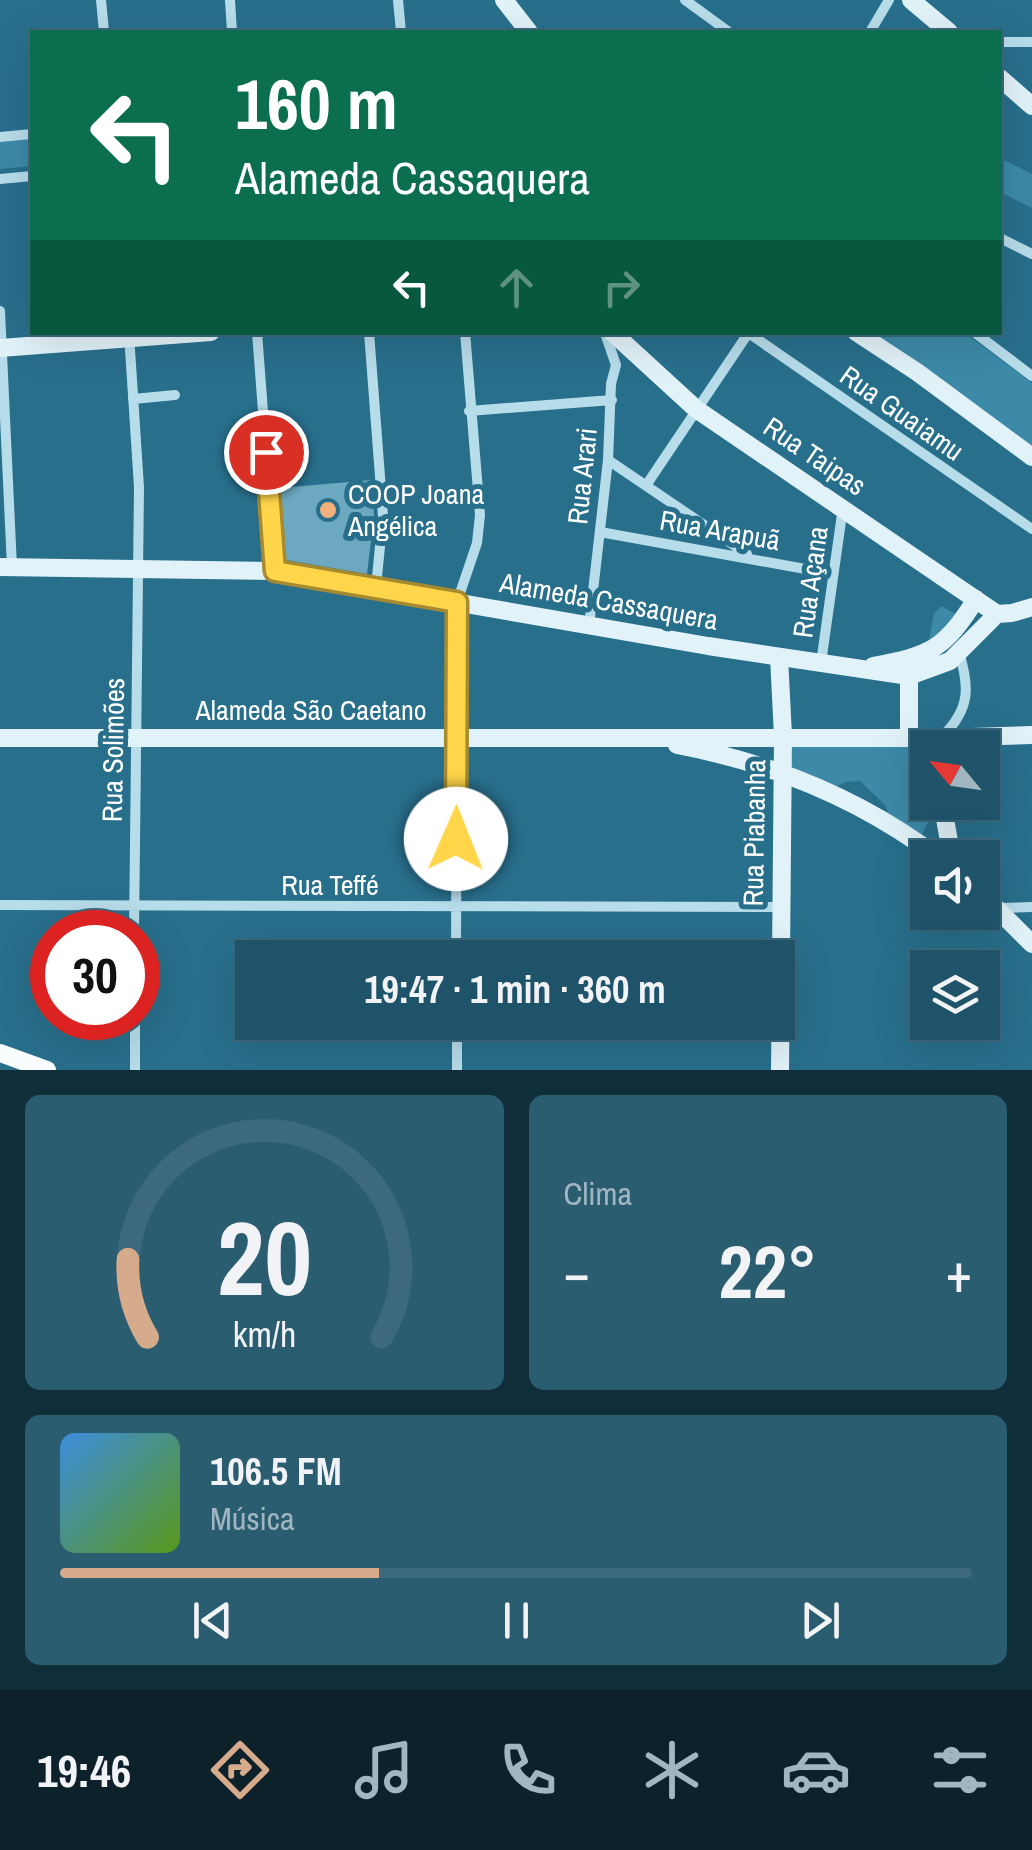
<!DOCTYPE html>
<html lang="pt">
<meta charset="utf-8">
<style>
:root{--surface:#1e5369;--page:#2b5d71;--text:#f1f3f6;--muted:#a1b6c0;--line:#3c697d;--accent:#d6ab8b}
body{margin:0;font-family:"Archivo Narrow",sans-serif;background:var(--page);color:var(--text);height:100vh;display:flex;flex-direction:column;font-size:38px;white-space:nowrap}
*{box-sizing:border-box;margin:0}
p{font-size:32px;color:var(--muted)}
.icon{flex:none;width:55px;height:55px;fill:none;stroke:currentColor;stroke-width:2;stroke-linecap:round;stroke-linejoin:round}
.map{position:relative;height:1070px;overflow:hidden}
.sheet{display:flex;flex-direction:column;gap:25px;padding:25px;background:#102e3a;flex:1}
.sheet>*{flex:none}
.hud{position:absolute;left:30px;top:30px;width:972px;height:305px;border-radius:0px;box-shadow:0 10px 40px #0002,0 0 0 2px var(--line);background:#0b6e4f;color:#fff;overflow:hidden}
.needle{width:65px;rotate:299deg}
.controls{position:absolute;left:910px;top:730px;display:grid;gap:20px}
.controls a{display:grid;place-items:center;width:90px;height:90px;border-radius:0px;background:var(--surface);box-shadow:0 10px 40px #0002,0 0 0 2px var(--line);font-size:50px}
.speed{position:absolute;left:30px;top:910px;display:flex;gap:20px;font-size:50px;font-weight:700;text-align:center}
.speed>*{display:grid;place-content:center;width:130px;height:130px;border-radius:50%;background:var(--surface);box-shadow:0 10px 40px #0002,0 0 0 2px var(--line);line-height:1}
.speed .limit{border:15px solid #d22;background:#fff;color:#111}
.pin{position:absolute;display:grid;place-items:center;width:85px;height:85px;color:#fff;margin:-42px;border:5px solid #fff;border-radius:50%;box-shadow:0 2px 10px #0007}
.me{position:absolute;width:110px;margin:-55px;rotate:1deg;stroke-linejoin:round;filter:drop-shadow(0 0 8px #0008)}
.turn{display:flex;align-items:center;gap:35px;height:210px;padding:0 40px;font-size:45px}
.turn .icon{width:130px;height:130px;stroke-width:2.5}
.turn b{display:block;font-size:70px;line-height:85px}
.lanes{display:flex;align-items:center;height:95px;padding:0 40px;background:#0003;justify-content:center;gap:50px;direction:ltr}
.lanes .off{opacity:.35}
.big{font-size:75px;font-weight:700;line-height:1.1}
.sheet .widget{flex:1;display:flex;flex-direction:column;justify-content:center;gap:15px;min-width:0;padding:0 35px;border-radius:15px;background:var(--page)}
.sheet .dial{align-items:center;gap:0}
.dial svg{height:260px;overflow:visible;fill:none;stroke:var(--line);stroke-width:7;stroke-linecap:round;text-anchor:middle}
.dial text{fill:var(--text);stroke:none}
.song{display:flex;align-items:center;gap:30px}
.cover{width:120px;height:120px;border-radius:15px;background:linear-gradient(135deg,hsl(210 70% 55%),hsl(90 70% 35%))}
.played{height:10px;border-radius:5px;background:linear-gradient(90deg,var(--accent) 35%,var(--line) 35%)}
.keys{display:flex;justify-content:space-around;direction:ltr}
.heat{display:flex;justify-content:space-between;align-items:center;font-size:55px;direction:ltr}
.sheet .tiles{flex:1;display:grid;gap:25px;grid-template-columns:1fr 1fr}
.widget:last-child{grid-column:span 2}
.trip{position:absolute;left:235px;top:940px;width:560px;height:100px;border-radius:0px;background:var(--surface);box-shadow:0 10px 40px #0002,0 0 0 2px var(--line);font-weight:700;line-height:100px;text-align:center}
.dock{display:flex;height:160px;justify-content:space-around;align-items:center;background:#0c212a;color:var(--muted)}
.dock .icon{width:70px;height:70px}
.dock .current{color:var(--accent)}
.dock b{font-size:45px;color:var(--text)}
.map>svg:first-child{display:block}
.green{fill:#3c8aa8}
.building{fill:#6ca8bf}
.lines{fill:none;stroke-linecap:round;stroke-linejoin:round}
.street{stroke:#b7dcea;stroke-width:10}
.secondary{stroke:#e1f2f8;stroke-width:18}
.primary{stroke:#fafdfe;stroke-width:18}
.route-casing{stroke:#a68a30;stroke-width:25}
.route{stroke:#ffd54a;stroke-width:18}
.poi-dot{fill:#f2b07d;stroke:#286f8c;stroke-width:4}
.labels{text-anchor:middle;stroke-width:10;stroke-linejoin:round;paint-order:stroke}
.street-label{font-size:28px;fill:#fff;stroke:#286f8c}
.poi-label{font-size:28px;fill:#fff;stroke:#286f8c;text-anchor:start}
</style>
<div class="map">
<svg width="1032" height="1070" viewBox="0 0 1032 1070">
<rect width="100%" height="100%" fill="#286f8c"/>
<path class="green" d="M 32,139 L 32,166 L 0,169 L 0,142 Z
M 1000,158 L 1032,174 L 1032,208 L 1000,192 Z
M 865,333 L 965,333 L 1032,383 L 1032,449 Z
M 941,606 L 956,614 L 950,634 L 928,645 L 934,614 Z
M 786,740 L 938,743 L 938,747 L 928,748 L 928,802 L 938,803 L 919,840 L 890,821 L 886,806 L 860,781 L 846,782 L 830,789 L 785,769 Z"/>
<path class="building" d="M 372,480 L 374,516 L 367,574 L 286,560 L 280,488 Z"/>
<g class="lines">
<path class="street" d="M 101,0 L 104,32
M 230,0 L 232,32
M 398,0 L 401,32
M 685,0 L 729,32
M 870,32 L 889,0
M 1000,42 L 1032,42
M 0,137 L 32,134
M 0,179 L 32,176
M 1000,238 L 1032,254
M 0,311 L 12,567
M 257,332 L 275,571
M 369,332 L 383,516 L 376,587
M 747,332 L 1032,529
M 974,332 L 1032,376
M 129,334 L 139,487 L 134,932
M 133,399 L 175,395
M 469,411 L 612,400
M 608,460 L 747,554
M 647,484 L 749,332
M 600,532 L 833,574
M 589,626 L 608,460 L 611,384 L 616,365 L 605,333
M 821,663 L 843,507
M 942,737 C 972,707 969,687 958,648
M 0,905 L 780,907
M 1001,908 L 1032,907
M 456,958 L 457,602 L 477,543 L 480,515 L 465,332
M 135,1018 L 135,1070
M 457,1022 L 457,1070"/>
<path class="secondary" d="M 504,0 L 529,32
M 911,0 L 949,32
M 1000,78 L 1032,106
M 612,332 L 696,409 L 997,614
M 856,332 L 917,372 L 1032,457
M 0,348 L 211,332
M 0,567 L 275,571 L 708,646 L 909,676 L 950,661 L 997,614
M 997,614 L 1012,613 L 1032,607
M 779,657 L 783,736 L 780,1070
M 873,666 C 931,655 944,650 976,599
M 909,737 L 909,676
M 0,738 L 941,738 L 1032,735
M 677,745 C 773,763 861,799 939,858
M 942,802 L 952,858
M 982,894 L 1032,944"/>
<path class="primary" d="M 0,1053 L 47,1070"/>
</g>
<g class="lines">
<g class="route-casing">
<path id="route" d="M 266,452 L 275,571 L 457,602 L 456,839"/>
</g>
<use href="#route" class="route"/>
</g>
<circle class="poi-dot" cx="328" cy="510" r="10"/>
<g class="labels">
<g class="street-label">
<text transform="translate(902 413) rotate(35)" y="10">Rua Guaiamu</text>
<text transform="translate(815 456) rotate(34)" y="10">Rua Taipas</text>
<text transform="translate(582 476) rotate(-84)" y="10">Rua Arari</text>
<text transform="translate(720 530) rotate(10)" y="10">Rua Arapuã</text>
<text transform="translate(810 582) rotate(-82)" y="10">Rua Açana</text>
<text transform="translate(609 601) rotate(10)" y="10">Alameda Cassaquera</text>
<text x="311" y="720">Alameda São Caetano</text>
<text transform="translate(113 750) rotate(-89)" y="10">Rua Solimões</text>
<text transform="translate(754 833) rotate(-89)" y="10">Rua Piabanha</text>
<text x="330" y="895">Rua Teffé</text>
</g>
<g class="poi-label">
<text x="348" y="504">COOP Joana<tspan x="348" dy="32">Angélica</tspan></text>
</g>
</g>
</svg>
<div class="controls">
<a><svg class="needle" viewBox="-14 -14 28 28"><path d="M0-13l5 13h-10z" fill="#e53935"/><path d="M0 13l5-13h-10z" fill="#a1b6c0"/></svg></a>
<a><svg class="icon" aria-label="sound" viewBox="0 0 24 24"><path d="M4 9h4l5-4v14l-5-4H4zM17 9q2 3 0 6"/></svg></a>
<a><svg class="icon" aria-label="layers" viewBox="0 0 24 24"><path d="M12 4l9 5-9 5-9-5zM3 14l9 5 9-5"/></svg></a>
</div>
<div class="speed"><div class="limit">30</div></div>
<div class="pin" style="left:266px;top:452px;background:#d93025"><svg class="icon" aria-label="arrive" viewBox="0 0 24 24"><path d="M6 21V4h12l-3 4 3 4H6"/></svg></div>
<svg class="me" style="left:456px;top:839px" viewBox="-20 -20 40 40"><circle r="19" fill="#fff"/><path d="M0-13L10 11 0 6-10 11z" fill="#ffd54a"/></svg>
<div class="trip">19:47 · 1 min · 360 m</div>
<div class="hud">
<div class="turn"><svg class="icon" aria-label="left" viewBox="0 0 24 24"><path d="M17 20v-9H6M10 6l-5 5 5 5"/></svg><div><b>160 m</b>Alameda Cassaquera</div></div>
<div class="lanes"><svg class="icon" aria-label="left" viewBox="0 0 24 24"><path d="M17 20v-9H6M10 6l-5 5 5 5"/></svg><svg class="icon off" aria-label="ahead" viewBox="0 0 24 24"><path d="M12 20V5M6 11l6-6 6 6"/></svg><svg class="icon off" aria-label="right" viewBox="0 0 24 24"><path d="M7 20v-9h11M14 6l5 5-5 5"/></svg></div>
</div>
</div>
<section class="sheet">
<div class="tiles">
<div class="widget dial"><svg viewBox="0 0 100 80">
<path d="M14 69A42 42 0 1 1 86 69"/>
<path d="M14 69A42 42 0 0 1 8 45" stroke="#d6ab8b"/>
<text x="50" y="56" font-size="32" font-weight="700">20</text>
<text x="50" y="72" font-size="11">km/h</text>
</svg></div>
<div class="widget"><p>Clima</p>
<div class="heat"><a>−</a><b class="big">22°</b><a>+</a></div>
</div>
<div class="widget">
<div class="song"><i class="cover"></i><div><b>106.5 FM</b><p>Música</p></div></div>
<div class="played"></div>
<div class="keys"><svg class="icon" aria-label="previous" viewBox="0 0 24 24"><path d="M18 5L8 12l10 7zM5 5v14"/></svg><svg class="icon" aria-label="pause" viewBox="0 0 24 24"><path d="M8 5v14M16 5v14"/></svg><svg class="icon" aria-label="next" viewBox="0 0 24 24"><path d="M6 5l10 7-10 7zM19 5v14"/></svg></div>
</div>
</div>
</section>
<nav class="dock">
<b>19:46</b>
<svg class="icon current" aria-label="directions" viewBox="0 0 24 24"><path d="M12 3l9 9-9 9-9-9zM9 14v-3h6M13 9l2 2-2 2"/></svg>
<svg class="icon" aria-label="music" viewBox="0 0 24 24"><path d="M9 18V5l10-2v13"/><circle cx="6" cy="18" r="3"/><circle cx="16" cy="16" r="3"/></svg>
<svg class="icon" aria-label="phone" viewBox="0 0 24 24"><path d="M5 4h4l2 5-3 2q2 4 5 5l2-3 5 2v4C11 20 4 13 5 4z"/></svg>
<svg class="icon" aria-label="climate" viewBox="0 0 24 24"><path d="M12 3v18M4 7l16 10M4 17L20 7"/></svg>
<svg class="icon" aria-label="car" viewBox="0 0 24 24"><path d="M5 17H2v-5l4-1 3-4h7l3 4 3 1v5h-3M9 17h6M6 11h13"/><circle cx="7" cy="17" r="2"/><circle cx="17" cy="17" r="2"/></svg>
<svg class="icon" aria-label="filters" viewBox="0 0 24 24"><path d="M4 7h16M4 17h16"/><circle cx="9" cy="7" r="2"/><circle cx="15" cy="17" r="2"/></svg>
</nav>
